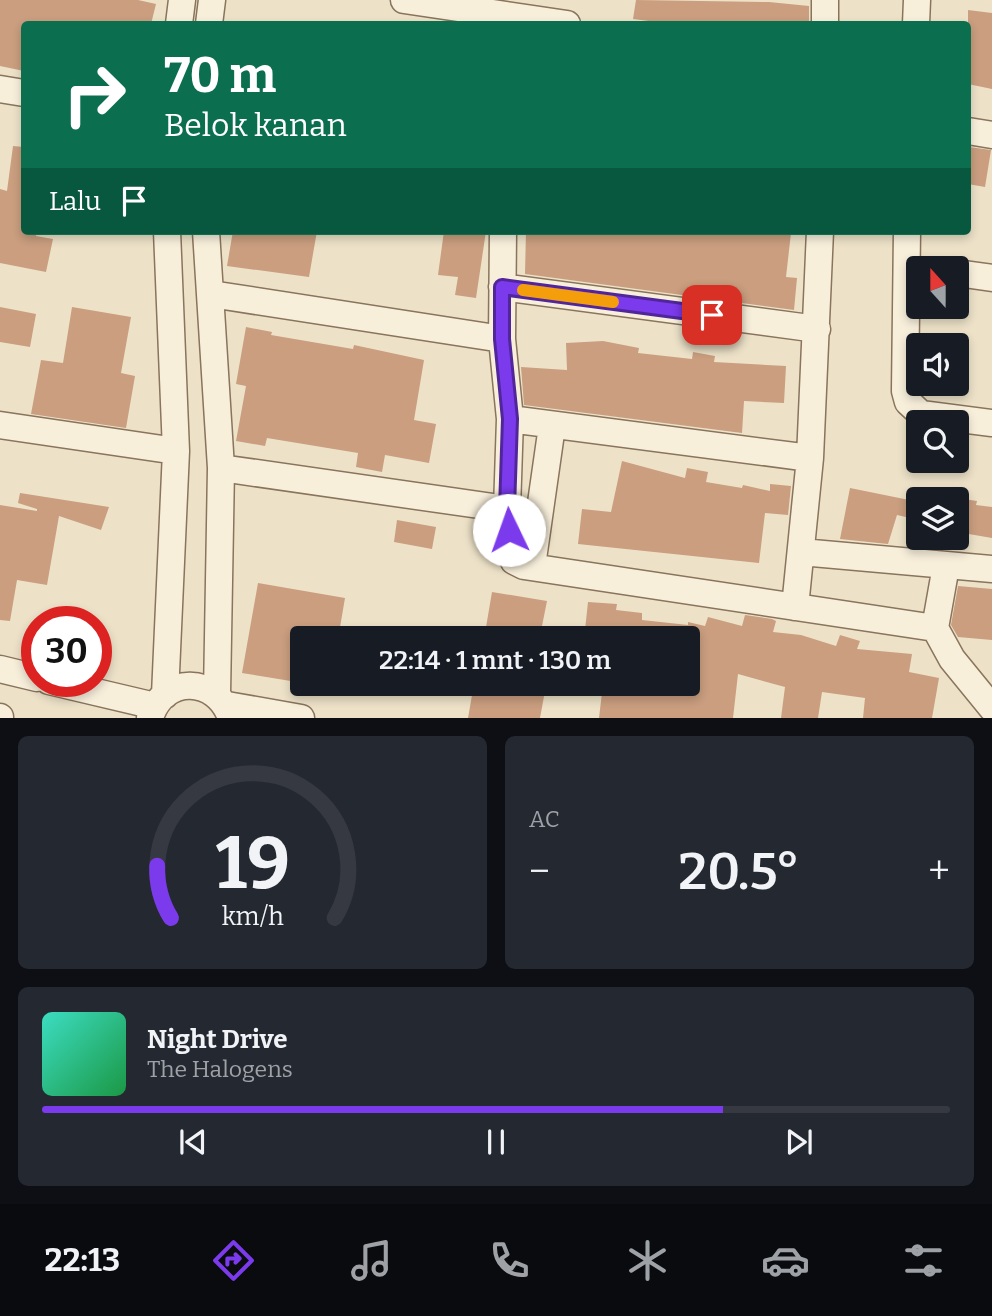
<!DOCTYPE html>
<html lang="id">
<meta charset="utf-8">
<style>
:root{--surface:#171b24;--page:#242831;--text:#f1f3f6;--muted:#9ea1a6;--line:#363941;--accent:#7c3aed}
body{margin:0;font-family:Bitter,serif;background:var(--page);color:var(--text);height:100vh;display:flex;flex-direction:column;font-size:26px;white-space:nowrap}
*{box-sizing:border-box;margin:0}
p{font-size:23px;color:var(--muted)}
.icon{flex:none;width:38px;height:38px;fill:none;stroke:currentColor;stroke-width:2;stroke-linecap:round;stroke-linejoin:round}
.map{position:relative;height:718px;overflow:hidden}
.sheet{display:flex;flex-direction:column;gap:18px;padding:18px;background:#0d0f14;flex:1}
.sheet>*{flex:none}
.banner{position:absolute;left:21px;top:21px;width:950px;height:214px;border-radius:7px;box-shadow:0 4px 10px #0003;background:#0b6e4f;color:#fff;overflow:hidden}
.needle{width:46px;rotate:339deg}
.controls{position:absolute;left:906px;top:256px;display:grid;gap:14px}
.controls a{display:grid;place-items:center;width:63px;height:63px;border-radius:7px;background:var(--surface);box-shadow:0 4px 10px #0003;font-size:35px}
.speed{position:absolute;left:21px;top:606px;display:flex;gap:14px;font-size:35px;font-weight:700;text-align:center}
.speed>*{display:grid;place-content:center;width:91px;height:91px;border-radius:50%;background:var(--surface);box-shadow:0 4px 10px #0003;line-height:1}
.speed .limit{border:10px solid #d22;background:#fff;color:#111}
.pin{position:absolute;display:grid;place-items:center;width:60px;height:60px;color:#fff;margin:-30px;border-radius:14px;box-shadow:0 4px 10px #0006}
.me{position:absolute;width:77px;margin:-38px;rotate:357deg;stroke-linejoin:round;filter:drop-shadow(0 0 5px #0008)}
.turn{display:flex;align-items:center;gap:24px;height:147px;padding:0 28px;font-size:32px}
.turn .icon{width:91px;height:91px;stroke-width:2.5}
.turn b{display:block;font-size:49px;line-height:60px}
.then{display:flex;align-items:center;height:66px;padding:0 28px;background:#0003;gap:14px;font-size:26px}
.big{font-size:52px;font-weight:600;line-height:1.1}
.sheet .tile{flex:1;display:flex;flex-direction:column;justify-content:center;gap:10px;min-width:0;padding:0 24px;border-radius:10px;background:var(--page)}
.sheet .dial{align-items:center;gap:0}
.dial svg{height:182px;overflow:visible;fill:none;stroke:var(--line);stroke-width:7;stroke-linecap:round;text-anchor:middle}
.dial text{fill:var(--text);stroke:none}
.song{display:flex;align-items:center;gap:21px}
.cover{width:84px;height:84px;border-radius:10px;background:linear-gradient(135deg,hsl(170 70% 55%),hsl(140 70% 35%))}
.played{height:7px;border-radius:4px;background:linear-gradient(90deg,var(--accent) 75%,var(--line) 75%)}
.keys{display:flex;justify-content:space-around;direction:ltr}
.heat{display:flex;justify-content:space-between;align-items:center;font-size:38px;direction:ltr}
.sheet .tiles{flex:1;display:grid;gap:18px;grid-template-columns:1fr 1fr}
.tile:last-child{grid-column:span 2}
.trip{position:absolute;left:290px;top:626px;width:410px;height:70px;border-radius:7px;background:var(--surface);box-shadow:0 4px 10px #0003;font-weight:600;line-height:70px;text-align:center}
.tabs{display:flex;height:112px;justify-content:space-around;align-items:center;background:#090b0e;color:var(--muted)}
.tabs .icon{width:49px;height:49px}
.tabs .on{color:var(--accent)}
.tabs b{font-size:32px;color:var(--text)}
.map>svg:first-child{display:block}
.building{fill:#ca9e7f}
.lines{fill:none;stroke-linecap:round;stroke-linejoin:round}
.street-casing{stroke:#89745d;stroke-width:29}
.street{stroke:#f8efdb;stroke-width:26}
.route-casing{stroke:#51269a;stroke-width:18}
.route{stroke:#7c3aed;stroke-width:12}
.slow{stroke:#f59e0b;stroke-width:12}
</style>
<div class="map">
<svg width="992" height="718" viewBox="0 0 992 718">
<rect width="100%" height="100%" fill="#ede2c8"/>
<path class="building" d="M 0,0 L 138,0 L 156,4 L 151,24 L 24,24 L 24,71 L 0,66 Z
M 636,0 L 769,2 L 809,6 L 809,24 L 672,24 L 633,19 Z
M 968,10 L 992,13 L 992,89 L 968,84 Z
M 13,146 L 24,147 L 24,231 L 37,231 L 36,236 L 53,239 L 46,272 L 0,263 L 0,189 L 7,191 Z
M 969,147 L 991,150 L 985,187 L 968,184 Z
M 233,231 L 317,231 L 309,277 L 227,266 Z
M 444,231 L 486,231 L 476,298 L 455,295 L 458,277 L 438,275 Z
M 526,231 L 791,233 L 786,277 L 797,278 L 794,310 L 525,274 Z
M 0,307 L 36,314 L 30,347 L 0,342 Z
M 72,307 L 131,317 L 121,373 L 135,376 L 126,428 L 31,414 L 41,360 L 63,363 Z
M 246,327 L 272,332 L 271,335 L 353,349 L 354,345 L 424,360 L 414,420 L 436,424 L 429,463 L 385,455 L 382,472 L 356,467 L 358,453 L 267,438 L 265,446 L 236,441 L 246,386 L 236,384 Z
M 603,341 L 639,348 L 638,353 L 692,359 L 693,352 L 715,356 L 714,362 L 786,366 L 784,403 L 744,401 L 742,433 L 524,405 L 521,367 L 567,370 L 566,343 Z
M 622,461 L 685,478 L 687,468 L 708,472 L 706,482 L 742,488 L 743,485 L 770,491 L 770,484 L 791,486 L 788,515 L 765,513 L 759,563 L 578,544 L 582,509 L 611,512 Z
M 850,488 L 919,502 L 919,520 L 897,515 L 888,544 L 840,539 Z
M 20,493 L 109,507 L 101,530 L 59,516 L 47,585 L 17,580 L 10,621 L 0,620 L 0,505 L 37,511 L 37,509 L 18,503 Z
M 957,498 L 977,501 L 976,505 L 992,507 L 992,538 L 957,532 Z
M 397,520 L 436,527 L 432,549 L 394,542 Z
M 258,583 L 345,598 L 338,639 L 303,639 L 303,683 L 242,673 Z
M 958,586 L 992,589 L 992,640 L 958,637 L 951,625 Z
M 492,592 L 547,601 L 540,636 L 510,630 L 508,639 L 484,639 Z
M 588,602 L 617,604 L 616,610 L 642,613 L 642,620 L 688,625 L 688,622 L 705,626 L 708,617 L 742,626 L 745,615 L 772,619 L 776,621 L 773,632 L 801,635 L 836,646 L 840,635 L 860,641 L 857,649 L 912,654 L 909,672 L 939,678 L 932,718 L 863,718 L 865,698 L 822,692 L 818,718 L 781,718 L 785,687 L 738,674 L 733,718 L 599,718 L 603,684 L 688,684 L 688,639 L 603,637 L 603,639 L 584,639 Z
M 474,684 L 508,684 L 545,691 L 540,718 L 468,718 Z"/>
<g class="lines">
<g class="street-casing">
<path id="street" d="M 404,0 L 567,24
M 179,24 L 182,0
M 209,24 L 212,0
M 825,24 L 825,0
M 916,24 L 917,0
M 0,89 L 24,93
M 968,131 L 992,135
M 206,231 L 221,468 L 217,694
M 503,231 L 502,339 L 510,419 L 507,509 L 514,561 L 524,566 L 935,628
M 907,231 L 905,391 L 908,402 L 921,414 L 992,423
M 957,273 L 992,278
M 502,287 L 817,329
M 211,294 L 502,339
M 510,419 L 810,458
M 0,425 L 176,451
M 221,468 L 507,509
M 801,552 L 992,569
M 532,566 L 552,426
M 946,566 L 935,628 L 952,659 L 992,708
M 795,607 L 810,458 L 820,231
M 0,669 L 37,678
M 49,681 L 155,706
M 165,695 L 176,451 L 167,231
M 227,705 L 301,718
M 0,717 L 0,718
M 150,718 C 163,674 217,676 231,718"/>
</g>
<use href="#street" class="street"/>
</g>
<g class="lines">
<g class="route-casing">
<path id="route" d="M 509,530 L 507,509 L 510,419 L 502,339 L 502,287 L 712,315"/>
</g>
<use href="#route" class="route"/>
<path class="slow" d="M 523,290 L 613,302"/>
</g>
</svg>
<div class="controls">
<a><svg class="needle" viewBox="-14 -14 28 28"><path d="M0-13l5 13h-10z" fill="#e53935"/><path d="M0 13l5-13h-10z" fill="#9ea1a6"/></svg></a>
<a><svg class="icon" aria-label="sound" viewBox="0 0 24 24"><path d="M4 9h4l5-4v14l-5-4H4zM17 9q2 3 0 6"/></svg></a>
<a><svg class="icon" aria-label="search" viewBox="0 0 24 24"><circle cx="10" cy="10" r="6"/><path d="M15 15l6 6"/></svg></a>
<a><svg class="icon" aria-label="layers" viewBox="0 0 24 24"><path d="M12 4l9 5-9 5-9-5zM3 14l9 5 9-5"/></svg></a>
</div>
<div class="speed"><div class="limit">30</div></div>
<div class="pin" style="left:712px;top:315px;background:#d93025"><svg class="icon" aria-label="arrive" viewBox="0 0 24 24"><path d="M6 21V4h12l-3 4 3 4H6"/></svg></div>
<svg class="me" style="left:509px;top:530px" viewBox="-20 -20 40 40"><circle r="19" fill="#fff"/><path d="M0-13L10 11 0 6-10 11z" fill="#7c3aed"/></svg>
<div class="trip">22:14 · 1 mnt · 130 m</div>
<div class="banner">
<div class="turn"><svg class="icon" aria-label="right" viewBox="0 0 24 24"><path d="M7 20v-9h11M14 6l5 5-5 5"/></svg><div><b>70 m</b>Belok kanan</div></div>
<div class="then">Lalu<svg class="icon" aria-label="arrive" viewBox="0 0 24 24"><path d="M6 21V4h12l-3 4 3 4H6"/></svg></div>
</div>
</div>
<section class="sheet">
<div class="tiles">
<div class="tile dial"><svg viewBox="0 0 100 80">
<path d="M14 69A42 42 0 1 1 86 69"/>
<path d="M14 69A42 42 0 0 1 8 46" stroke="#7c3aed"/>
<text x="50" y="56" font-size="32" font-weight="700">19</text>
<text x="50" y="72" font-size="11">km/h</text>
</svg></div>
<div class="tile"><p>AC</p>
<div class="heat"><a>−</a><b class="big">20.5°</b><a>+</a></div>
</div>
<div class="tile">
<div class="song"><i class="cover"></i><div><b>Night Drive</b><p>The Halogens</p></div></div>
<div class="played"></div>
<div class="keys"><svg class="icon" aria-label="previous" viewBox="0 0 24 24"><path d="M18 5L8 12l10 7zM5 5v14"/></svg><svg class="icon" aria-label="pause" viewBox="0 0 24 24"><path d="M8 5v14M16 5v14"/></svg><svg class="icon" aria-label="next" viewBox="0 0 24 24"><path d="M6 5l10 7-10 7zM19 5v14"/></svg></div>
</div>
</div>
</section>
<nav class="tabs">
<b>22:13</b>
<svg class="icon on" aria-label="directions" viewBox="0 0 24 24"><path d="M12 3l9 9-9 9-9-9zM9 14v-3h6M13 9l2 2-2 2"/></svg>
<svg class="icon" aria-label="music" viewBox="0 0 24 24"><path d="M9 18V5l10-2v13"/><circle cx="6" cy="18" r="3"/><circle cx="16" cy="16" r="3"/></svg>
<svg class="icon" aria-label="phone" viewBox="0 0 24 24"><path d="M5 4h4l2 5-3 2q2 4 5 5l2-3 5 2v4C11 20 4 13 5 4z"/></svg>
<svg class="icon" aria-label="climate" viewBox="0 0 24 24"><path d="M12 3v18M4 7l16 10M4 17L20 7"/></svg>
<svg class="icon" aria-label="car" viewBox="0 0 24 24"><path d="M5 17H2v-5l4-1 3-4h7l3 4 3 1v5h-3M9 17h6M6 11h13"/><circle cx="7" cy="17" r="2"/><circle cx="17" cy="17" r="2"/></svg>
<svg class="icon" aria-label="filters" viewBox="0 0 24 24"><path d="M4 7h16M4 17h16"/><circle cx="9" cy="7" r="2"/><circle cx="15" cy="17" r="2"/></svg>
</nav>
